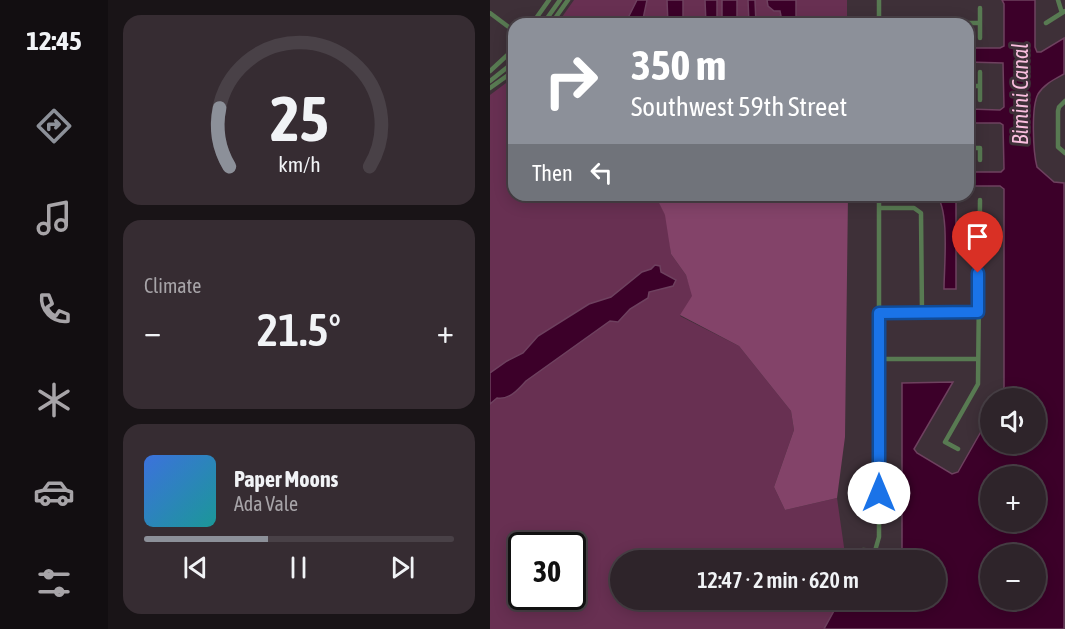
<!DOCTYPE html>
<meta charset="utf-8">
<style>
:root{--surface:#2e242a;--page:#362c32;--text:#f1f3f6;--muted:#a7a4a8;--line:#494147;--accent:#8c9099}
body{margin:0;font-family:"Asap Condensed",sans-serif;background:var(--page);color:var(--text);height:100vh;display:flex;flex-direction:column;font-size:22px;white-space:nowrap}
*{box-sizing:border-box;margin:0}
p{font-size:20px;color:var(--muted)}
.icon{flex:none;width:33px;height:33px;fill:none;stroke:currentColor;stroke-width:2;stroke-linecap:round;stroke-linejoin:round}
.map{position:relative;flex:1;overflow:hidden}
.sheet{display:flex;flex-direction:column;gap:15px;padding:15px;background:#191417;width:382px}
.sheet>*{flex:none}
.guide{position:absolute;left:18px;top:18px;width:466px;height:183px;border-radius:18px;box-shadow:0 3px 15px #0003,0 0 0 2px var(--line);background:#8c9099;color:#fff;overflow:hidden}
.buttons{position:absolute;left:490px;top:388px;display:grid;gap:12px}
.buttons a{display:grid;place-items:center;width:66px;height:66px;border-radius:50%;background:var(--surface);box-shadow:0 3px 15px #0003,0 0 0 2px var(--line);font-size:30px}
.speed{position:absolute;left:18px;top:532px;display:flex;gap:12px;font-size:30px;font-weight:700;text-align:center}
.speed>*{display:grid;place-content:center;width:78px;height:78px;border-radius:50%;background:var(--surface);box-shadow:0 3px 15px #0003,0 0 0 2px var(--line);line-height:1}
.speed .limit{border:3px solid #111;border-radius:9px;background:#fff;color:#111}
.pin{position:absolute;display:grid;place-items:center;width:51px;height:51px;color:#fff;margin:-62px -26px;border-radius:50% 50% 50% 0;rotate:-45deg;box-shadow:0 0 6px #0007}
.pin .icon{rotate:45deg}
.me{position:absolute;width:66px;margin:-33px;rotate:0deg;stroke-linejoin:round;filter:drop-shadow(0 0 4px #0008)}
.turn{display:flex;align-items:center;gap:21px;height:126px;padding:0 24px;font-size:27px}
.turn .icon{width:78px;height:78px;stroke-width:2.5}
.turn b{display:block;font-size:42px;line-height:51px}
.then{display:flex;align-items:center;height:57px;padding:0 24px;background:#0003;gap:12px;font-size:22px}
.big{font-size:45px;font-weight:600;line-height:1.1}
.sheet .card{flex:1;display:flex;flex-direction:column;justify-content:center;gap:9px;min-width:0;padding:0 21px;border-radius:18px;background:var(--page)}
.sheet .dial{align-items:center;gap:0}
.dial svg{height:156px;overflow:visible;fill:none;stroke:var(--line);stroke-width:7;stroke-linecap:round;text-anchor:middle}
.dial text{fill:var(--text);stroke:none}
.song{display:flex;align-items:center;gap:18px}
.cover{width:72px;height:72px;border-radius:9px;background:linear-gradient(135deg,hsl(220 70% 55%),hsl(180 70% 35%))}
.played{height:6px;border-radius:3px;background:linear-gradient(90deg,var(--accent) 40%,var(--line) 40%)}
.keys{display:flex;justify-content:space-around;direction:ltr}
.heat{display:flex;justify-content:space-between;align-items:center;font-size:33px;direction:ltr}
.trip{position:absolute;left:120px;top:550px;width:336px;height:60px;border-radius:30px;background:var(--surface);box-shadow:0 3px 15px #0003,0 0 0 2px var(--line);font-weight:600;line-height:60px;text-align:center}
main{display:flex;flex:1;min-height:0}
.tabs{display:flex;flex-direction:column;width:108px;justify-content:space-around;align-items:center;background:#120e11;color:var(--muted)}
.tabs .icon{width:42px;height:42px}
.tabs .active{color:var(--accent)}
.tabs b{font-size:27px;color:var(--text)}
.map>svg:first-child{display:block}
.green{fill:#683052;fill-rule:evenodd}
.forest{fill:#834369}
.water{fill:#3c0029;stroke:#6e415f;stroke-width:1.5;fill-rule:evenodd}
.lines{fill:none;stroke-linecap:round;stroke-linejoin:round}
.minor{stroke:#587a52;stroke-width:4.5}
.route-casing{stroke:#114b97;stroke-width:15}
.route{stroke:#1a73e8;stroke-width:10}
.labels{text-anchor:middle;stroke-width:6;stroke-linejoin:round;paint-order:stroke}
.water-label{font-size:22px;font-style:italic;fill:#f9bede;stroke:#3e3038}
</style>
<main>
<nav class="tabs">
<b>12:45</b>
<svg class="icon active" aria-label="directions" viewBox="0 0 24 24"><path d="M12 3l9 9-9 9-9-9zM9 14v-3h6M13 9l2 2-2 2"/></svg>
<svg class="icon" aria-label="music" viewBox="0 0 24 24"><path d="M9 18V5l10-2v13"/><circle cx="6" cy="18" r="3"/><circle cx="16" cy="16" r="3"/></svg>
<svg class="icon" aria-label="phone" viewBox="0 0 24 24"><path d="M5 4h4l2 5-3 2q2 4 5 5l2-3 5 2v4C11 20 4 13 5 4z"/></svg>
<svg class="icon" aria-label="climate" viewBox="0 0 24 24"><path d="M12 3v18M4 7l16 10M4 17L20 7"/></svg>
<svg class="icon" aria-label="car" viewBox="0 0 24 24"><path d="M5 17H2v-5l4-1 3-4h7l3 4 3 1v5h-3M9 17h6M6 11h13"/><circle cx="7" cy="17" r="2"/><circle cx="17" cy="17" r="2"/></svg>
<svg class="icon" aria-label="filters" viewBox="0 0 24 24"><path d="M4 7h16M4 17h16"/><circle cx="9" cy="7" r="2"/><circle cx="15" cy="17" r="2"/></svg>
</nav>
<section class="sheet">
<div class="card dial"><svg viewBox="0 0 100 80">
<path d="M14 69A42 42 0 1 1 86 69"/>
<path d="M14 69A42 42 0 0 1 9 39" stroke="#8c9099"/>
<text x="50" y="56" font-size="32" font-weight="700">25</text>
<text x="50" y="72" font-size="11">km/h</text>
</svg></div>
<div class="card"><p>Climate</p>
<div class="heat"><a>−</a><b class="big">21.5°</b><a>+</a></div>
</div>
<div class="card">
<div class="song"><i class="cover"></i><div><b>Paper Moons</b><p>Ada Vale</p></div></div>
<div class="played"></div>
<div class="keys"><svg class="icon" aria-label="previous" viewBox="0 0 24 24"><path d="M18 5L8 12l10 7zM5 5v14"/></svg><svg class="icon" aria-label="pause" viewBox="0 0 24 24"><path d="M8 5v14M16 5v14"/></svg><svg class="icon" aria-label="next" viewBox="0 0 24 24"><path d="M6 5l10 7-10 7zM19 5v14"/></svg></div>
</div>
</section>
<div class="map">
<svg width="575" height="629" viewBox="0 0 575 629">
<rect width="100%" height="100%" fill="#3e3038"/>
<path class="green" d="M 84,0 L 357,0 L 357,24 L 67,24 Z
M 24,77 L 24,195 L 165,195 L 177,218 L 181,254 L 196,275 L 203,296 L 190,316 L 249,346 L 301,411 L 304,430 L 284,487 L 295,510 L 347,498 L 356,561 L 130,561 L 130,600 L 350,600 L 334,629 L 0,629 L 0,95 ZM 32,546 L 82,546 L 82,597 L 32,597 Z"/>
<path class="forest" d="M 165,195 L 358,195 L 355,437 L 347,498 L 295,510 L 284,487 L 304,430 L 301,411 L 249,346 L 190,315 L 202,296 L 196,275 L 181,254 L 175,215 Z"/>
<path class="water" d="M 147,0 L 157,0 L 153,19 L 154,24 L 135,24 Z
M 177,0 L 193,0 L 193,24 L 178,24 Z
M 215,0 L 227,0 L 227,24 L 216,24 Z
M 232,0 L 247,0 L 247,24 L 232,24 Z
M 258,0 L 265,0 L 266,24 L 259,24 Z
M 277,0 L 306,0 L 306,24 L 286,24 L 288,17 L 291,16 L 290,11 L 284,11 L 278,6 Z
M 512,0 L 545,0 L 545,47 L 547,52 L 551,52 L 574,38 L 574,74 C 565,79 554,84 548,94 C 541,107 543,152 547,167 L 564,182 L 574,183 L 574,629 L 334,629 L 350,600 L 446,600 L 446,561 L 412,561 L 412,383 L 463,382 L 424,449 L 427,453 L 462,474 L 468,472 L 501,414 L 501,444 L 546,444 L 546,399 L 510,399 L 514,387 L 514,189 L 510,186 L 479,186 L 479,172 L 511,172 L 514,169 L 513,125 L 510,123 L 478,123 L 479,109 L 510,110 L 514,107 L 513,63 L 478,62 L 479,48 L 510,48 L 514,46 L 514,4 ZM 501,477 L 546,477 L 546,522 L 501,522 ZM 501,555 L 546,555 L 546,600 L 501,600 Z
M 446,195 L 466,195 L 466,289 L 454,289 C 454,268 460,209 446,195 Z
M 165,265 L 170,266 L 171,272 L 186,280 L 183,286 L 159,292 L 158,298 L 140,309 L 128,322 L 120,321 L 36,381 C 28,390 19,400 7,398 L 0,404 L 0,373 L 17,361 L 33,353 L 48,336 L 99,304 L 121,297 L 152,272 L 161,269 Z"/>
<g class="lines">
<path class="minor" d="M 389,0 L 389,24
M 568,0 L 572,13
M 490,8 L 490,38
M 0,13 L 24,31
M 389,23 L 490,23
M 556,23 L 575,11
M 42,24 L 59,0
M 53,24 L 70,0
M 61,24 L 78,0
M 0,71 L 24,49
M 0,81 L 24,62
M 478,86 L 490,86
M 0,88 L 24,71
M 490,100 L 490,72
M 575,101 L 569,107 L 568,111 L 568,147 L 575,153
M 478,148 L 490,148 L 490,160
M 389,208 L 424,208 L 431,213 L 432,313
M 389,313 L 488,313
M 389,359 L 488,359
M 468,449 L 455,442 L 488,384 L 490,200
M 373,550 L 385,551 L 402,560
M 385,551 L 389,537 L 389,195"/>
</g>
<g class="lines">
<g class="route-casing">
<path id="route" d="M 389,493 L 389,313 L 488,312 L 488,273"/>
</g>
<use href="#route" class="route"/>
</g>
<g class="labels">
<g class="water-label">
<text transform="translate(530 94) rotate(-90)" y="8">Bimini Canal</text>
</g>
</g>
</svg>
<div class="buttons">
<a><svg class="icon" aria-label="sound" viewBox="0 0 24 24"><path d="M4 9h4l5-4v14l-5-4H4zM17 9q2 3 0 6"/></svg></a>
<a>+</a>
<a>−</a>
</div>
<div class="speed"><div class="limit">30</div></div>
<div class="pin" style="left:488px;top:273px;background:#d93025"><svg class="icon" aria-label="arrive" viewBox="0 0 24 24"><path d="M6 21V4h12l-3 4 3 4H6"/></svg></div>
<svg class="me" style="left:389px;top:493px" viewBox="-20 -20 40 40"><circle r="19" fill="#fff"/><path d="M0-13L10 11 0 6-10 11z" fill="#1a73e8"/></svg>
<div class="trip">12:47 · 2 min · 620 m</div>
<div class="guide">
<div class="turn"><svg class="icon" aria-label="right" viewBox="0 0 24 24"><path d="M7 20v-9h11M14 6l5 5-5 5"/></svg><div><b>350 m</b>Southwest 59th Street</div></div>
<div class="then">Then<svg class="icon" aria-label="left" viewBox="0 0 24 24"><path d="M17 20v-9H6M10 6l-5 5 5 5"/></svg></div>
</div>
</div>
</main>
